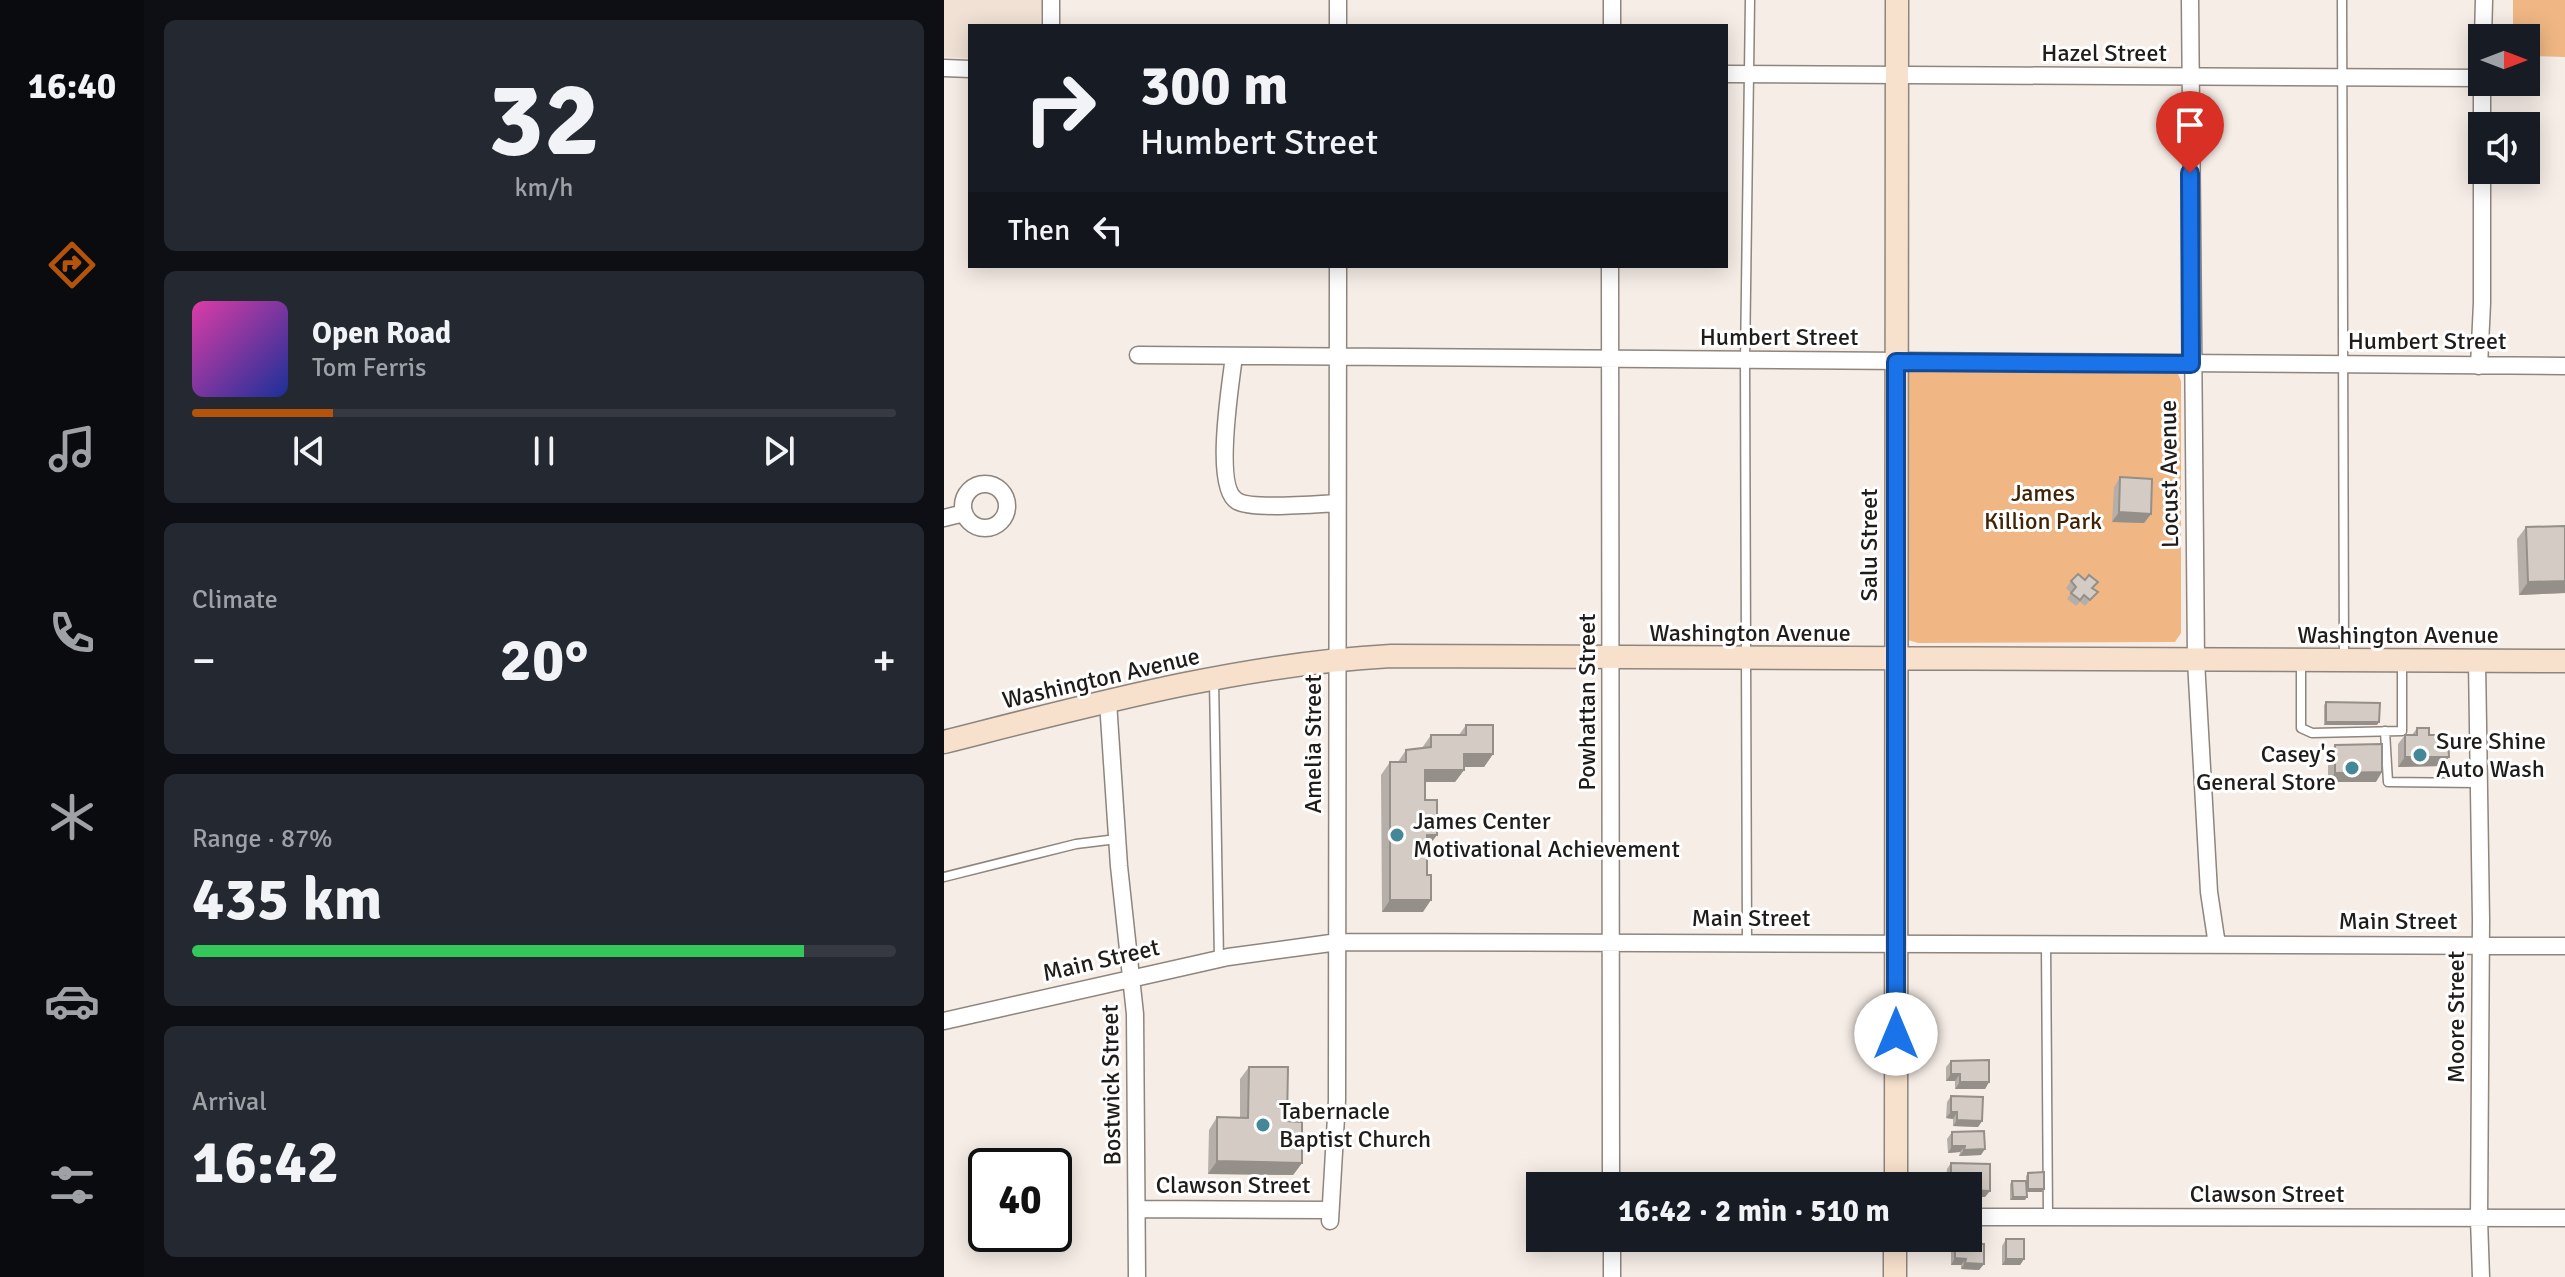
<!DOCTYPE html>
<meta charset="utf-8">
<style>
:root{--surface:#171b24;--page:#242831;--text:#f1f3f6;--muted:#9ea1a6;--line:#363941;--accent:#b45309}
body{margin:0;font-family:Signika,sans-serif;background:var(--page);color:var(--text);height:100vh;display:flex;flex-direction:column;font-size:30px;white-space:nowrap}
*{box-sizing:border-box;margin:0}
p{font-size:26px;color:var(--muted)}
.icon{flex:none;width:44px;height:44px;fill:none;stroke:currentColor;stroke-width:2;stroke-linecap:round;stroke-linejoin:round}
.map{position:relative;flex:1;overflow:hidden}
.drawer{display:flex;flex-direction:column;gap:20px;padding:20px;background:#0d0f14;width:800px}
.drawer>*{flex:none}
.top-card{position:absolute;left:24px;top:24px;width:760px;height:244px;border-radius:0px;box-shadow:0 4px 20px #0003;background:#171b24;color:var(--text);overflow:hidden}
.needle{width:52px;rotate:90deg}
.buttons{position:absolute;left:1524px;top:24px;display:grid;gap:16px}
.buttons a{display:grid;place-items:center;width:72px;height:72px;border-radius:0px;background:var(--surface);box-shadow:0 4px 20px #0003;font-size:40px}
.speed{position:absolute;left:24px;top:1148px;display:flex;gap:16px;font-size:40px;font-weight:700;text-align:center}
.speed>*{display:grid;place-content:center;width:104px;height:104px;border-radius:50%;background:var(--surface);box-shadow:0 4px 20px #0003;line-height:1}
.speed .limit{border:4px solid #111;border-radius:12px;background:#fff;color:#111}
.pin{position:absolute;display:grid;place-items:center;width:68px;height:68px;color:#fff;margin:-82px -34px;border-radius:50% 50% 50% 0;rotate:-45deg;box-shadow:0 0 8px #0007}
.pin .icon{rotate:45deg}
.me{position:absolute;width:88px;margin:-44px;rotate:0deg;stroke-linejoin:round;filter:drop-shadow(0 0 6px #0008)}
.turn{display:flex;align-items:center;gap:28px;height:168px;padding:0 40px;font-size:36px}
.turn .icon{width:104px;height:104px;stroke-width:2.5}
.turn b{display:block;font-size:56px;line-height:68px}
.then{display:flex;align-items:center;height:76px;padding:0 40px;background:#0003;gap:16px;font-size:30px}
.big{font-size:60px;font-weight:700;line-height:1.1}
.drawer .tile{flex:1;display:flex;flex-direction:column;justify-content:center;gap:12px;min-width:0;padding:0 28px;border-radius:12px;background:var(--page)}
.drawer .dial{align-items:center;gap:0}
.dial b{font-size:104px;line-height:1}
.song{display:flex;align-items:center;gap:24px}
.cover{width:96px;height:96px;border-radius:12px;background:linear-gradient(135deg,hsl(320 70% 55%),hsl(230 70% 35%))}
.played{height:8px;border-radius:4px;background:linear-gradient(90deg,var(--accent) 20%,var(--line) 20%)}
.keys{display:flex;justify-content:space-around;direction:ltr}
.heat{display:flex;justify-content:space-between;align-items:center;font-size:44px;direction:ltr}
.charge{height:12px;border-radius:6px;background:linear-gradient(90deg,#34c759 87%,var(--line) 0)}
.trip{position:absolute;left:582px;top:1172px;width:456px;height:80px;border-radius:0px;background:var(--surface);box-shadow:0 4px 20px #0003;font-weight:700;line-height:80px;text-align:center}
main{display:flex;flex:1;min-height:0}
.tab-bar{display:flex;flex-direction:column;width:144px;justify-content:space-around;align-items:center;background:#090b0e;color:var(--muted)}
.tab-bar .icon{width:56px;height:56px}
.tab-bar .current{color:var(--accent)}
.tab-bar b{font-size:36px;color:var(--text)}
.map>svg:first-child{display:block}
.built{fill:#f0e1d4}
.green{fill:#f0b784}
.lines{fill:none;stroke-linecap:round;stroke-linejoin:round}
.lane-casing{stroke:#8d857e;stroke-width:11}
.street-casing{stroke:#8d857e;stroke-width:19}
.secondary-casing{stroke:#8d857e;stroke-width:25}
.lane{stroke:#fff;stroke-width:8}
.street{stroke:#fff;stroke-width:16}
.secondary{stroke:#f7e1cd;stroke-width:22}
.wall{fill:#b6afa9}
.shaded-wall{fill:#948f89}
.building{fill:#d4ccc4;stroke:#948f89;stroke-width:2}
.route-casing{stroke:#114b97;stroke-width:20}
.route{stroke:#1a73e8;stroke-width:14}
.poi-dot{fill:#448897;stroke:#fff;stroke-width:3}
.labels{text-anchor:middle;stroke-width:6;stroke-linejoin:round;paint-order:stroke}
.street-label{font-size:24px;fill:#1f1c19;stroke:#fff}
.park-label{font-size:24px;fill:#412405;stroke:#fff}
.poi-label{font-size:24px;fill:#1f1c19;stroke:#fff;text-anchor:start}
</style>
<main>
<nav class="tab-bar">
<b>16:40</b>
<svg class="icon current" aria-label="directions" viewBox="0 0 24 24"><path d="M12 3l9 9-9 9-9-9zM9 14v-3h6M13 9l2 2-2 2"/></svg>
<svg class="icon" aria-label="music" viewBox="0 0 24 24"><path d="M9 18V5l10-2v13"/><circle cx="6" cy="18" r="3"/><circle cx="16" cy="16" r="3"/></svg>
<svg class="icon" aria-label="phone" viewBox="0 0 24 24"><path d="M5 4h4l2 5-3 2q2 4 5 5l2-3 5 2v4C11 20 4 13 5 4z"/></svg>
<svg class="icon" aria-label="climate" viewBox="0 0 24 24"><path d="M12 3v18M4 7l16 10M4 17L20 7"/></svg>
<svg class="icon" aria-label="car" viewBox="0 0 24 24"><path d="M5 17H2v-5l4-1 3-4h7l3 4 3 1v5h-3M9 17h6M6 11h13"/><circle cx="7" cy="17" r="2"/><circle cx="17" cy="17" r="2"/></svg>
<svg class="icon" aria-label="filters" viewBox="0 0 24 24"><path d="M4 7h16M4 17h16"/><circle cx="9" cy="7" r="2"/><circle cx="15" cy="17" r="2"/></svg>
</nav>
<section class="drawer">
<div class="tile dial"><b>32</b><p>km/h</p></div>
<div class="tile">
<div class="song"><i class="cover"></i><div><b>Open Road</b><p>Tom Ferris</p></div></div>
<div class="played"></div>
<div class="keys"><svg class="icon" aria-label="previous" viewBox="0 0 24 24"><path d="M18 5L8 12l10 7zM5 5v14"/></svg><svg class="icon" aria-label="pause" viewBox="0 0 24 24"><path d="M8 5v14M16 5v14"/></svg><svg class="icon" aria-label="next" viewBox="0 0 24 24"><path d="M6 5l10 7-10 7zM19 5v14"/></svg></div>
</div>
<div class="tile"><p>Climate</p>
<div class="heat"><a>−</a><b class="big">20°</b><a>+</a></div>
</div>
<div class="tile"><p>Range · 87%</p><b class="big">435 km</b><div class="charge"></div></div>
<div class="tile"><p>Arrival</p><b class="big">16:42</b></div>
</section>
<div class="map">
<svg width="1621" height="1277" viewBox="0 0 1621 1277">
<rect width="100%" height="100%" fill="#f6ede6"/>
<path class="built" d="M 0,0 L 98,0 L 96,26 L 26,26 L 26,58 L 0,57 Z"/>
<path class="green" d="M 1569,0 L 1621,0 L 1621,57 L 1582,56 L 1582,38 L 1569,38 Z
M 970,370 L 1234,374 L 1237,381 L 1237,633 L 1231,642 L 974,643 L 964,640 L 963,372 Z"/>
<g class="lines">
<g class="lane-casing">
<path id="lane" d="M 1398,0 L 1400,660
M 1357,662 L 1357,728 L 1368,733 L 1458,731 L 1458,661
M 270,680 L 275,959
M 1441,731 L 1444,782 L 1534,783
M 0,877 L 132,844 L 173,839
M 803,942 L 801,361 L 806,0
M 1102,945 L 1104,1217"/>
</g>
<g class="street-casing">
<path id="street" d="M 1246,0 L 1252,661 L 1265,892 L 1273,945
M 107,26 L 107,0
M 394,26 L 394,0
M 668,26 L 668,0
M 1539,38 L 1540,0
M 0,68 L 26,69
M 782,74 L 1538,78
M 1538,82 L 1538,126
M 666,266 L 667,1186
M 194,355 L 1621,366
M 290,356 C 287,382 269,487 293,501 C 307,510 373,504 393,503
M 1535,366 L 1538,303 L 1538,170
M19 506a22 22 0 1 1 44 0a22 22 0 1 1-44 0Z
M 0,518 L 20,513
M 1533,661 L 1537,920 L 1535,1219 L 1537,1277
M 164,702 L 175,866 L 191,1014 L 193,1277
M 0,1021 L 284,957 L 394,942 L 1621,946
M 193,1209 L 385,1210
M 1024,1217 L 1621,1218
M 386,1221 L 393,1100 L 394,266
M 668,1238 L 668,1277"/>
</g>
<g class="secondary-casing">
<path id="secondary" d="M 0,742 C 146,705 296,664 447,656 L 1621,661
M 952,1186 L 953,0
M 951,1277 L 951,1238"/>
</g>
<use href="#lane" class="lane"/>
<use href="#street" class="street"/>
<use href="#secondary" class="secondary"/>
</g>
<path class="wall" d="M 1176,477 L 1207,514 L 1200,523 L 1168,522 L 1170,487 Z
M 1582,527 L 1621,593 L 1575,595 L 1573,539 Z
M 1141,580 L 1154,592 L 1141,606 L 1136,602 L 1132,606 L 1123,599 L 1127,593 L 1122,588 L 1127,581 Z
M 1382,702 L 1433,725 L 1380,725 L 1380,705 Z
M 522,725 L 549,754 L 540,767 L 520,767 L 520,770 L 511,782 L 481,782 L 484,847 L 483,847 L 479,912 L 438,912 L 437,775 L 446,762 L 454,762 L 462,750 L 478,748 L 487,735 L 515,735 Z
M 1473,728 L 1485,735 L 1498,766 L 1454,767 L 1454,744 L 1461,735 L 1468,735 Z
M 1391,745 L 1432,782 L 1384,782 L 1384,754 Z
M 1007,1061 L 1045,1082 L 1041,1089 L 1011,1089 L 1011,1081 L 1002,1081 L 1002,1067 Z
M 305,1067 L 343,1121 L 358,1163 L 349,1175 L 264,1174 L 265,1130 L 273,1117 L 296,1118 L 296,1079 Z
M 1007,1096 L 1038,1121 L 1034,1127 L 1009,1126 L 1009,1119 L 1002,1118 L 1003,1102 Z
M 1008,1132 L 1037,1155 L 1015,1156 L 1016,1152 L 1004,1153 L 1003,1139 Z
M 1007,1163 L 1041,1197 L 1024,1186 L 1002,1186 L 1003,1169 Z
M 1084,1173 L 1098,1192 L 1083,1192 L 1081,1200 L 1066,1200 L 1066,1184 L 1068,1181 L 1082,1181 L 1082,1176 Z
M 1062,1239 L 1080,1259 L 1076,1265 L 1058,1265 L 1058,1246 Z
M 1011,1243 L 1040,1264 L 1035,1270 L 1017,1269 L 1017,1265 L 1007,1265 L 1007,1250 Z"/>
<path class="shaded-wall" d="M 1175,512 L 1207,514 L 1200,523 L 1168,522 Z
M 1621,581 L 1621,593 L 1575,595 L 1584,582 Z
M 1382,722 L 1435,722 L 1433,725 L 1380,725 Z
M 520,754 L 549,754 L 540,767 L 511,767 Z
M 1461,757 L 1505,757 L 1498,766 L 1454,767 Z
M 481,770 L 520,770 L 511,782 L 473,782 Z
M 1438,772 L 1432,782 L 1384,782 L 1391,773 Z
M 483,835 L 493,835 L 484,847 L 474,847 Z
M 446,900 L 487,900 L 479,912 L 438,912 Z
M 1007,1074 L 1016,1074 L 1011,1081 L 1002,1081 Z
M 1016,1082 L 1045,1082 L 1041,1089 L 1011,1089 Z
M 1007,1112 L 1013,1112 L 1009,1119 L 1002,1118 Z
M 1013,1120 L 1038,1121 L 1034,1127 L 1009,1126 Z
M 1008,1146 L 1021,1146 L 1016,1152 L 1004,1153 Z
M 1041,1149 L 1037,1155 L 1015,1156 L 1020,1150 Z
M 273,1161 L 358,1163 L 349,1175 L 264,1174 Z
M 1007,1181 L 1023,1181 L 1020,1186 L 1003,1186 Z
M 1084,1189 L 1100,1189 L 1098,1192 L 1082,1192 Z
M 1024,1190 L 1046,1191 L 1041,1197 L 1024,1197 Z
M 1069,1197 L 1083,1197 L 1081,1200 L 1066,1200 Z
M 1011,1258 L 1022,1259 L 1017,1265 L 1007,1265 Z
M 1062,1259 L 1080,1259 L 1076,1265 L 1058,1265 Z
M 1021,1263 L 1040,1264 L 1035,1270 L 1017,1269 Z"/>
<path class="building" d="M 1176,477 L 1208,479 L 1207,514 L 1175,512 Z
M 1621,526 L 1621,581 L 1584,582 L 1582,527 Z
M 1134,574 L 1141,580 L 1145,575 L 1154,582 L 1148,588 L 1154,592 L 1146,600 L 1140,595 L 1136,600 L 1127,593 L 1132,587 L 1127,581 Z
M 1382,702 L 1436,703 L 1435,722 L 1382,722 Z
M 522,725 L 549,725 L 549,754 L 520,754 L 520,770 L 481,770 L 481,800 L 493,800 L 493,835 L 483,835 L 483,875 L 487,875 L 487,900 L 446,900 L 446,762 L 462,762 L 462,750 L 487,747 L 487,735 L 522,735 Z
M 1473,728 L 1485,728 L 1485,735 L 1504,735 L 1505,757 L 1461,757 L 1461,735 L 1473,735 Z
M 1438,744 L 1438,772 L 1391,773 L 1391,745 Z
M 1045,1060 L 1045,1082 L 1016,1082 L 1016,1074 L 1007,1074 L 1007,1061 Z
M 305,1067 L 344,1067 L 343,1121 L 358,1122 L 358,1163 L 273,1161 L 273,1117 L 304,1118 Z
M 1007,1096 L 1039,1097 L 1038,1121 L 1013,1120 L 1013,1112 L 1007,1112 Z
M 1040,1131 L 1041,1149 L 1020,1150 L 1021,1146 L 1008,1146 L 1008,1132 Z
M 1007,1163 L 1046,1164 L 1046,1191 L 1024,1190 L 1023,1181 L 1007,1181 Z
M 1100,1172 L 1100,1189 L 1084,1189 L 1084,1173 Z
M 1068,1181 L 1082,1181 L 1083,1197 L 1069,1197 Z
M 1062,1239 L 1080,1239 L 1080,1259 L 1062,1259 Z
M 1011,1243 L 1040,1244 L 1040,1264 L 1021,1263 L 1022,1259 L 1011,1258 Z"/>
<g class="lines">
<g class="route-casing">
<path id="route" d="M 952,1034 L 952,362 L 1247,364 L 1246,173"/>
</g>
<use href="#route" class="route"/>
</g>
<g class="poi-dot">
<circle cx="1476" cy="755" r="8"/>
<circle cx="1408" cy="768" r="8"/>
<circle cx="453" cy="835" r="8"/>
<circle cx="319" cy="1125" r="8"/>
</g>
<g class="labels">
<g class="street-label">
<text x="1160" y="61">Hazel Street</text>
<text x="835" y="345">Humbert Street</text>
<text x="1483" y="349">Humbert Street</text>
<text transform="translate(1225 474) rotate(-91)" y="8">Locust Avenue</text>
<text transform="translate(925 545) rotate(-90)" y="8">Salu Street</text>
<text x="806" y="641">Washington Avenue</text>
<text x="1454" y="643">Washington Avenue</text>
<text transform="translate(157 678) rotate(-13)" y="8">Washington Avenue</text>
<text transform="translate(643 702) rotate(-90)" y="8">Powhattan Street</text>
<text transform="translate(369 744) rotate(-90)" y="8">Amelia Street</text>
<text x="807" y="926">Main Street</text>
<text x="1454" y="929">Main Street</text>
<text transform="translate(157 960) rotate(-13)" y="8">Main Street</text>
<text transform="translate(1512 1017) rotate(-90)" y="8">Moore Street</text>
<text transform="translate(167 1085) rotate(-91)" y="8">Bostwick Street</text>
<text x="289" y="1193">Clawson Street</text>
<text x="1323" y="1202">Clawson Street</text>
</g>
<g class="park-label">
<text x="1099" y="501">James<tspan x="1099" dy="28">Killion Park</tspan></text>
</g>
<g class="poi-label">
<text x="1492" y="749">Sure Shine<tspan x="1492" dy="28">Auto Wash</tspan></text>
<text x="1392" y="762" text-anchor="end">Casey's<tspan x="1392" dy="28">General Store</tspan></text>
<text x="469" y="829">James Center<tspan x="469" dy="28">Motivational Achievement</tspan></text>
<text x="335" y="1119">Tabernacle<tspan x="335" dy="28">Baptist Church</tspan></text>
</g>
</g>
</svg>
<div class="buttons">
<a><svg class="needle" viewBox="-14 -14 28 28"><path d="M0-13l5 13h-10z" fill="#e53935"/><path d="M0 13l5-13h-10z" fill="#9ea1a6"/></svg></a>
<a><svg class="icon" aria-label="sound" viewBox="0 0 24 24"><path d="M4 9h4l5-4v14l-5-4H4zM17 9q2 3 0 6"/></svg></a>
</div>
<div class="speed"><div class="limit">40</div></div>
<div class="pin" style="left:1246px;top:173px;background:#d93025"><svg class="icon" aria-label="arrive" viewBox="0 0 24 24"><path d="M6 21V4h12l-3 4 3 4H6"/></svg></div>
<svg class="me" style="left:952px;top:1034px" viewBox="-20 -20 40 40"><circle r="19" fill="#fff"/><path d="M0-13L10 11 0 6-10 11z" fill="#1a73e8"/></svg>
<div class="trip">16:42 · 2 min · 510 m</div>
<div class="top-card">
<div class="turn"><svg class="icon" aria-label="right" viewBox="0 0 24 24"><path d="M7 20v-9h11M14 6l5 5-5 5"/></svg><div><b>300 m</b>Humbert Street</div></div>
<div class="then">Then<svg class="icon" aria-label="left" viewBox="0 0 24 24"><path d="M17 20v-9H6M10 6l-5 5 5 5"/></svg></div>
</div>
</div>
</main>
